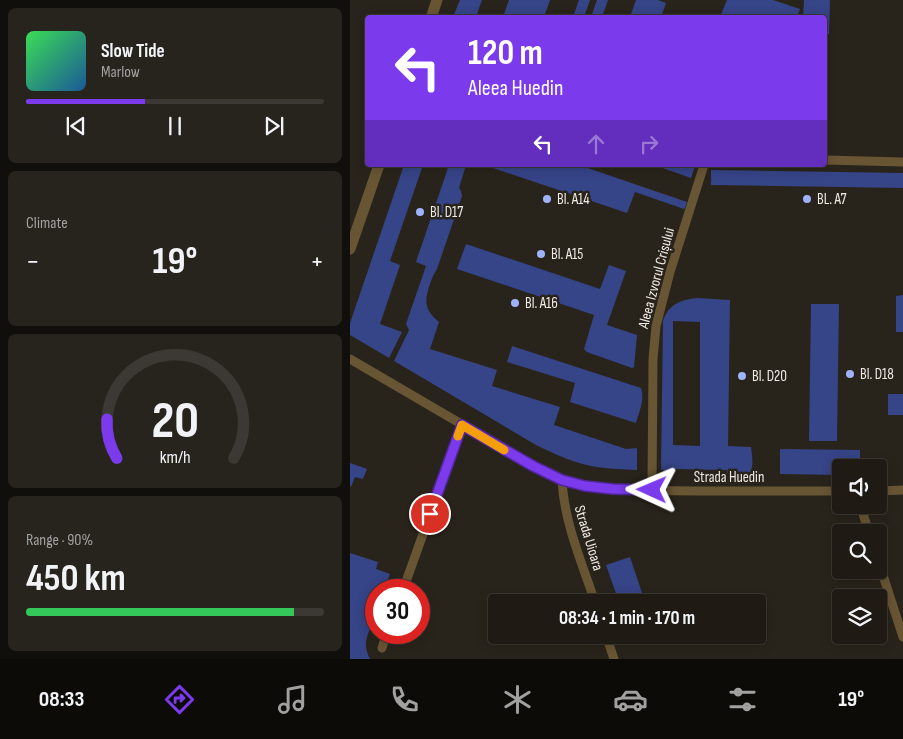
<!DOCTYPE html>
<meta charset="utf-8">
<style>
:root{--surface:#1f1b14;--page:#27241d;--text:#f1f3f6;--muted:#a1a1a0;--line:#3c3934;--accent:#7c3aed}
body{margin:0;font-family:"Sofia Sans Condensed",sans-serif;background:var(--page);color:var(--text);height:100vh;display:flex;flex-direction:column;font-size:19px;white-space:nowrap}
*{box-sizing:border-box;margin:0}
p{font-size:16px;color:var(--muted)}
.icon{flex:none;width:28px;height:28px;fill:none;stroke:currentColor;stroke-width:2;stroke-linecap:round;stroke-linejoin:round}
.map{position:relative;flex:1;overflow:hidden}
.drawer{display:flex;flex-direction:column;gap:8px;padding:8px;background:#110f0b;width:350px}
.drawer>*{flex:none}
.guide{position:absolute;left:15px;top:15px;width:462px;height:152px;border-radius:5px;box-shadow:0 2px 12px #0003,0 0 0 1px var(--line);background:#7c3aed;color:#fff;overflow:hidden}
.buttons{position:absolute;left:482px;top:459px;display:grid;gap:10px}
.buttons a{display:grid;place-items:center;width:55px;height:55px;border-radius:5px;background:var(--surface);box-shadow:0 2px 12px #0003,0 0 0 1px var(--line);font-size:25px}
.speed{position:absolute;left:15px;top:579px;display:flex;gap:10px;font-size:25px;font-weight:700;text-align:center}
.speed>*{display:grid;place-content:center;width:65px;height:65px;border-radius:50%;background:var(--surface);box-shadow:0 2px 12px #0003,0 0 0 1px var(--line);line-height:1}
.speed .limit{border:8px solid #d22;background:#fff;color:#111}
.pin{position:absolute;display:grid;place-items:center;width:42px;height:42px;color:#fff;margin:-21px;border:2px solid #fff;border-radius:50%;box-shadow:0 1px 5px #0007}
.me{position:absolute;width:55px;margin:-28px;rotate:271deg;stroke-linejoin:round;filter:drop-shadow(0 0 4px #0008)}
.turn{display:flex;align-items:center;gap:18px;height:105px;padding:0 20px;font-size:22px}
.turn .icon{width:65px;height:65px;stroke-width:2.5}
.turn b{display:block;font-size:35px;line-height:42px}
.lanes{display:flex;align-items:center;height:48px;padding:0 20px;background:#0003;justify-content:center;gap:25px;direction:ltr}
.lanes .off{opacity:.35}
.big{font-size:38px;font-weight:700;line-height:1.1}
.drawer .tile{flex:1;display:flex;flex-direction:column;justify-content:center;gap:8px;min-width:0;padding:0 18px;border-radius:8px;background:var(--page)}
.drawer .dial{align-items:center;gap:0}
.dial svg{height:130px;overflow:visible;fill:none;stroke:var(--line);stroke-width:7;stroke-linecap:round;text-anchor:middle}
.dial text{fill:var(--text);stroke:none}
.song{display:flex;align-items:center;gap:15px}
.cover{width:60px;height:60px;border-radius:8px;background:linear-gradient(135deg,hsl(130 70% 55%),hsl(210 70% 35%))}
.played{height:5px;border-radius:2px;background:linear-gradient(90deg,var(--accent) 40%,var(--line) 40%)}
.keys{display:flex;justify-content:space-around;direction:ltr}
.heat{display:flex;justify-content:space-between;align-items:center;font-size:28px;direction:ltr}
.charge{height:8px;border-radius:4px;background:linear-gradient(90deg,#34c759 90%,var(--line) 0)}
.trip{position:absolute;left:138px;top:594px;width:278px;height:50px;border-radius:5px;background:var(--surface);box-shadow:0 2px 12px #0003,0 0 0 1px var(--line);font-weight:700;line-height:50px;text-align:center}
.tabs{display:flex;height:80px;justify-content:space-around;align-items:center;background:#0c0b08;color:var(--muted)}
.tabs .icon{width:35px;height:35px}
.tabs .selected{color:var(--accent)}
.tabs b{font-size:22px;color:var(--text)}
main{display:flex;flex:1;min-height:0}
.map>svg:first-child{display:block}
.green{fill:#364488;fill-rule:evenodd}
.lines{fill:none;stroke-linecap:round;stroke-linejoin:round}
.minor{stroke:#685534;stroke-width:9}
.tertiary{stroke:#685534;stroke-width:11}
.route-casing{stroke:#51269a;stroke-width:12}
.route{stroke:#7c3aed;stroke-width:9}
.slow{stroke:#f59e0b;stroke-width:9}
.poi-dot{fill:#9fb3fd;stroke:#29241b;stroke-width:2}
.labels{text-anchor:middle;stroke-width:5;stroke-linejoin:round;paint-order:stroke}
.poi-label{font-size:15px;fill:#eeeae4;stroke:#29241b;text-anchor:start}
.street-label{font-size:15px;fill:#eeeae4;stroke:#29241b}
</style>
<main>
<section class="drawer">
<div class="tile">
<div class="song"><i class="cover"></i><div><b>Slow Tide</b><p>Marlow</p></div></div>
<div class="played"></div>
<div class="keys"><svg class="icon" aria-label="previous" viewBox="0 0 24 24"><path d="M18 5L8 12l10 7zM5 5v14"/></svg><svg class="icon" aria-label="pause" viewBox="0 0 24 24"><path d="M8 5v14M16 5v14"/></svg><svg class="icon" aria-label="next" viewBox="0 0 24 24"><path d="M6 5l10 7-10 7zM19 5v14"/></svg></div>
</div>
<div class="tile"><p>Climate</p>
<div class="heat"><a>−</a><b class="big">19°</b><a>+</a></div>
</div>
<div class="tile dial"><svg viewBox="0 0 100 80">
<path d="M14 69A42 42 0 1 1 86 69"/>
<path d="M14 69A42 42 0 0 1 8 45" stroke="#7c3aed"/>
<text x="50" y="56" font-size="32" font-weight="700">20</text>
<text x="50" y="72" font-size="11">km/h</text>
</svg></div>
<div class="tile"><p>Range · 90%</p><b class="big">450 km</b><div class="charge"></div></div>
</section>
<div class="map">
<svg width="553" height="659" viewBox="0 0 553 659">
<rect width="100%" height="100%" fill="#29241b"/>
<path class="green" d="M 110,0 L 132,0 L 126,17 L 103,17 Z
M 159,0 L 200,0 L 194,17 L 153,17 Z
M 229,0 L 240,0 L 234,17 L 223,17 Z
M 247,0 L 258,0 L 252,17 L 241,17 Z
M 286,0 L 308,0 L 316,3 L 311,17 L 280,17 Z
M 377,0 L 423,0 L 450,9 L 447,17 L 370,17 Z
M 454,0 L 480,0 L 479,34 L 475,34 L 475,18 L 453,17 Z
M 54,165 L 73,165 L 40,261 L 50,265 L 30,324 L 52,332 L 39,358 L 0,335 L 0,323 Z
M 99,165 L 116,165 L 109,188 L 111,191 L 112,196 L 87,269 C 82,276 74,297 77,306 C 79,313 84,318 89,322 L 80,349 L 147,370 L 142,386 L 210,407 L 204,425 L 276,449 L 287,448 L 287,470 C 274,469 260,469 247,467 C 225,464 205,454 186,445 L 44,361 L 59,330 L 56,324 L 76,266 L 66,262 Z
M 134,165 L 229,165 L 337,202 L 335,208 L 334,209 L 285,192 L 277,213 Z
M 304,165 L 344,165 L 345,166 L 341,178 Z
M 361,170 L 553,173 L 553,188 L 361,185 Z
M 116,244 L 250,289 L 259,265 L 276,271 L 257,325 L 287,335 L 284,367 L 282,368 L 237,352 L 234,349 L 244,315 L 107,269 Z
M 553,295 L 553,332 L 546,332 L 546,296 Z
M 347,298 L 380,300 L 378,446 L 401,447 C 402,455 404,465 400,473 L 396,474 L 377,474 L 377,470 L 328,469 L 314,471 L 311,469 L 313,321 C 319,304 330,300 347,298 ZM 323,321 L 350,322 L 350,446 L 323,445 Z
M 461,304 L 489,304 L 487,441 L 459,441 Z
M 162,346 L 291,388 C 295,400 289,412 286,423 L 220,402 L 225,383 L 157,362 Z
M 538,394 L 553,394 L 553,415 L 538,415 Z
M 430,449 L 510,450 L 510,467 L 491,468 L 491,475 L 430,474 Z
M 0,463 L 17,469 L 13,479 L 5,477 L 1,487 L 0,486 Z
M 0,553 L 28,562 L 26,569 L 40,574 L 34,590 L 26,590 C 26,598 28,607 26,614 C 21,631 10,640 20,659 L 0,659 Z
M 280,557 L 295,602 L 269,602 L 256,565 Z"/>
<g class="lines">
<path class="minor" d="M 475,160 L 553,162
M 0,359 L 183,466 C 193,471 203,477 214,480 C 256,494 303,490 346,491 C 395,491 443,491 491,491
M 212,480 C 214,522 232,563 245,602
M 302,490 L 303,359 L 306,326 L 320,272 L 354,165
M 529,491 L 553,490
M 510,505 L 519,532
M 529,563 L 553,637
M 53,590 L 112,425
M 256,635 L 264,659
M 32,648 L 37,632"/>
<path class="tertiary" d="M 81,18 L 87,0
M 0,249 L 29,165"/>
</g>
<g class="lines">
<g class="route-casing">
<path id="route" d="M 80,514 L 112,425 L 183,466 L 212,480 L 235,486 L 263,489 L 302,490"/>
</g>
<use href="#route" class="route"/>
<path class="slow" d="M 108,436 L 112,425 L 154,450"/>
</g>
<g class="poi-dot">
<circle cx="197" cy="199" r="5"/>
<circle cx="457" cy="199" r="5"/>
<circle cx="70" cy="212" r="5"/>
<circle cx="191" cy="254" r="5"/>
<circle cx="165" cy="303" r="5"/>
<circle cx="500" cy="374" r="5"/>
<circle cx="392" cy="376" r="5"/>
</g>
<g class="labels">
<g class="poi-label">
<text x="207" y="204">Bl. A14</text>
<text x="467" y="204">BL. A7</text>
<text x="80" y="217">Bl. D17</text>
<text x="201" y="259">Bl. A15</text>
<text x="175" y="308">Bl. A16</text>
<text x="510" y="379">Bl. D18</text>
<text x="402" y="381">Bl. D20</text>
</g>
<g class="street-label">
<text transform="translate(306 278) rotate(-75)" y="5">Aleea Izvorul Crișului</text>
<text x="379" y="482">Strada Huedin</text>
<text transform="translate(239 538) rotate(73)" y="5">Strada Uioara</text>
</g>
</g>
</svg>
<div class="buttons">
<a><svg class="icon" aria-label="sound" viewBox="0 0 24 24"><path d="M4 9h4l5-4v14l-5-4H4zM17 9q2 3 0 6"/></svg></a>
<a><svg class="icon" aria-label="search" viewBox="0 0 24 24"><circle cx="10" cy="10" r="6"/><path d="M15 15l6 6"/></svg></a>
<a><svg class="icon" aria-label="layers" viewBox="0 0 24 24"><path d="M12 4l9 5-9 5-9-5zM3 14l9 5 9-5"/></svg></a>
</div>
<div class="speed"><div class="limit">30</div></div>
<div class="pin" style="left:80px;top:514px;background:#d93025"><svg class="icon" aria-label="arrive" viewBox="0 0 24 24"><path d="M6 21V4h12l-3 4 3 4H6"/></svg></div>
<svg class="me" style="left:302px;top:490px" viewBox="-20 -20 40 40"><path d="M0-17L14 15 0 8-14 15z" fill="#7c3aed" stroke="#fff" stroke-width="4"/></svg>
<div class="trip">08:34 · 1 min · 170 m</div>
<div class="guide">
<div class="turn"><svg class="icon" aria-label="left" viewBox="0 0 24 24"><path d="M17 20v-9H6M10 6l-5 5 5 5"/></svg><div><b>120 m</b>Aleea Huedin</div></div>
<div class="lanes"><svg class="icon" aria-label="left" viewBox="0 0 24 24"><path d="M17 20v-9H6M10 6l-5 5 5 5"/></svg><svg class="icon off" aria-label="ahead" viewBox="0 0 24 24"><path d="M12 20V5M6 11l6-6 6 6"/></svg><svg class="icon off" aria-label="right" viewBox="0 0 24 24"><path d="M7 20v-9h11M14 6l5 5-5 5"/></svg></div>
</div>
</div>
</main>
<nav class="tabs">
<b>08:33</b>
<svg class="icon selected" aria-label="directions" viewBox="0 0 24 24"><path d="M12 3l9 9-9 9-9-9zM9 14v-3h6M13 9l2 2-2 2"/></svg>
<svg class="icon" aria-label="music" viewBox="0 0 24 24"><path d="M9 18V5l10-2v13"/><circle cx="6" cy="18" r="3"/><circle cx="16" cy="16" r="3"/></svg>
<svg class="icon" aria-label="phone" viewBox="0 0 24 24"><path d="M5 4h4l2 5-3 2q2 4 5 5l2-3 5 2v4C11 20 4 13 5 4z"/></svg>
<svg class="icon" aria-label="climate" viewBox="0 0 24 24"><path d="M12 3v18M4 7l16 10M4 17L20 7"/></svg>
<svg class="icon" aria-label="car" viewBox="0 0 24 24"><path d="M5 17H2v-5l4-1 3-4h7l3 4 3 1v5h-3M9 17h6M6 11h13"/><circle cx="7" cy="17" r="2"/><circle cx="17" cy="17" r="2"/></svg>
<svg class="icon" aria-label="filters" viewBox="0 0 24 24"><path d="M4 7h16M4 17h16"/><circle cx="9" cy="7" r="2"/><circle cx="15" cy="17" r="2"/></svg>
<b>19°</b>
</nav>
